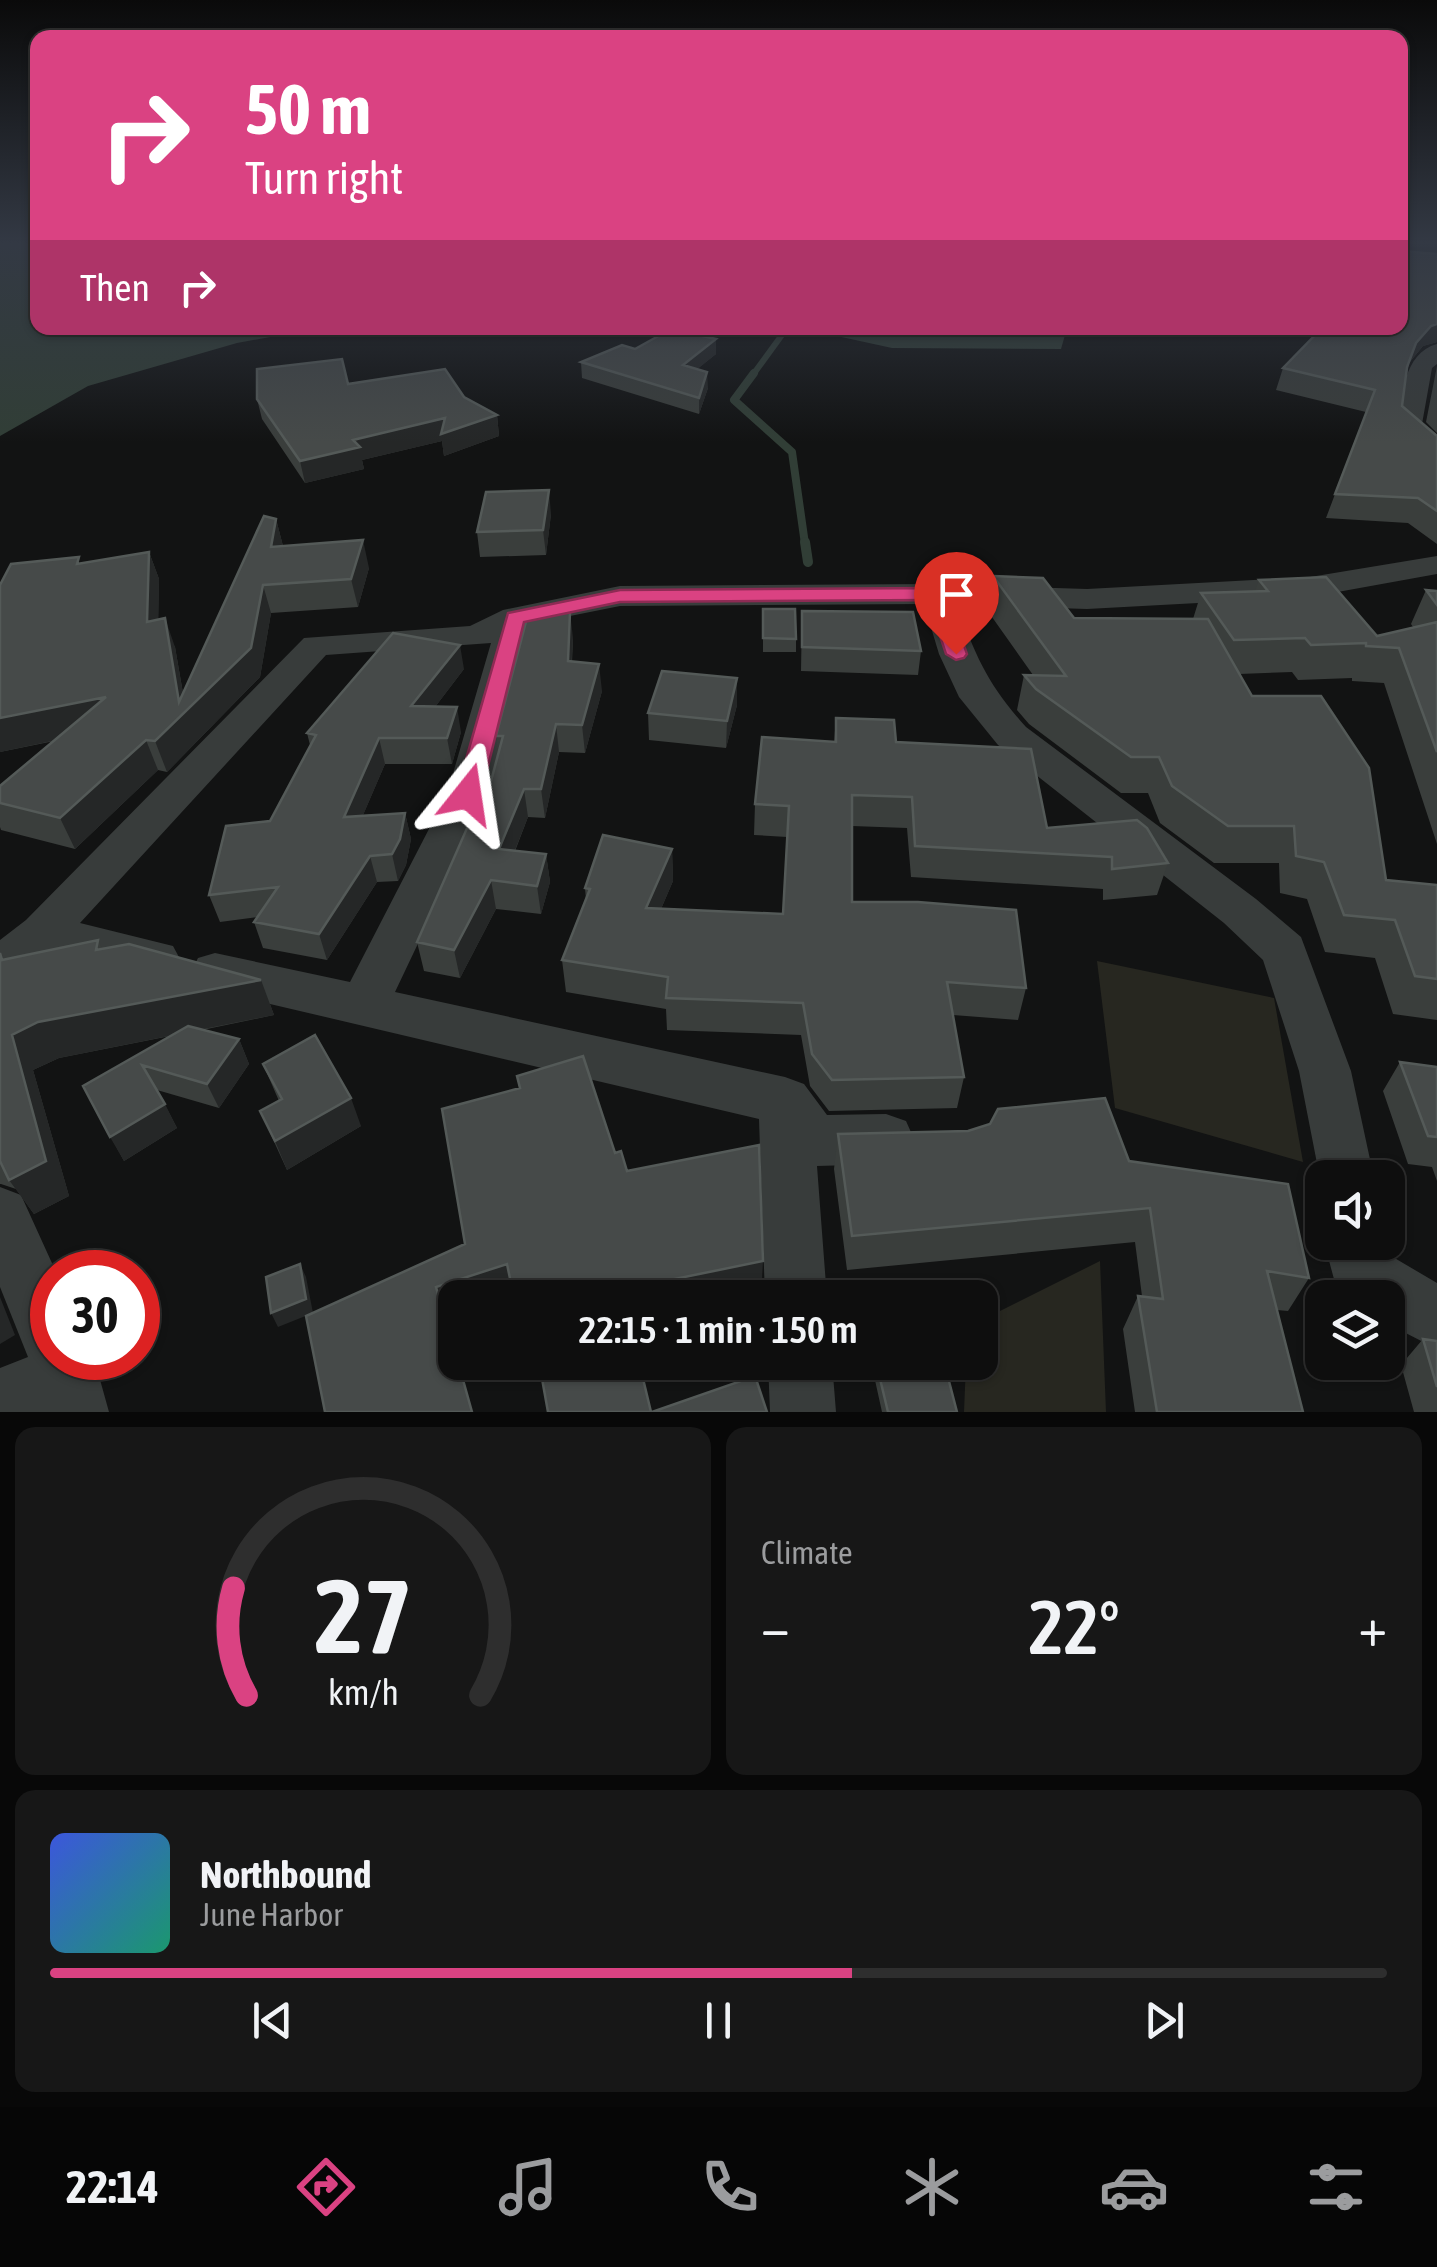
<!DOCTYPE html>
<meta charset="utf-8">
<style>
:root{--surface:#0e0e0e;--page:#171717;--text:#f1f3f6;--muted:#9b9c9e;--line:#2e2e2e;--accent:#da4282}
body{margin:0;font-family:"Asap Condensed",sans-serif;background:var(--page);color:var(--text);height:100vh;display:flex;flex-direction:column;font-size:38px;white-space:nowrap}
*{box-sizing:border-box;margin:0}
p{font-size:32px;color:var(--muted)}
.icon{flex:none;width:55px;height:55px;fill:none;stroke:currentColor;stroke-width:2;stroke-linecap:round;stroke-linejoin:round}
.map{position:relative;height:1412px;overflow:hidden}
.sheet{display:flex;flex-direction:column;gap:15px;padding:15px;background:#080808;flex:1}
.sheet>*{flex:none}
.banner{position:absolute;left:30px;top:30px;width:1378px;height:305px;border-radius:20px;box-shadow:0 2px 8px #0004,0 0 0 2px var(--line);background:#da4282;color:#fff;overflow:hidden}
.fabs{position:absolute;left:1305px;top:1160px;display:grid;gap:20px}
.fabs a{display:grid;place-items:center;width:100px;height:100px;border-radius:20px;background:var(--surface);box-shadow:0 2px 8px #0004,0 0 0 2px var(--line);font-size:50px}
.speed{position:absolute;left:30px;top:1250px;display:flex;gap:20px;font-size:50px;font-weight:700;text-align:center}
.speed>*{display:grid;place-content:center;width:130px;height:130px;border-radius:50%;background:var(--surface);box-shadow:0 2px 8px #0004,0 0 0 2px var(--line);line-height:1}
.speed .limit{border:15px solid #d22;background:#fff;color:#111}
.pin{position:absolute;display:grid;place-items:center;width:85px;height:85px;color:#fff;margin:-102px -42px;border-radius:50% 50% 50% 0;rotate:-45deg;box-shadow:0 0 10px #0007}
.pin .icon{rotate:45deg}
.me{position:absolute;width:110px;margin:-55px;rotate:15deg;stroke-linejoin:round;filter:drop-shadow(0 0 8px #0008)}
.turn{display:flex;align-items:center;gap:35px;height:210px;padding:0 50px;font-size:45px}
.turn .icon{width:130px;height:130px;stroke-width:2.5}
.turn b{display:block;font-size:70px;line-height:85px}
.then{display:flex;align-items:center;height:95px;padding:0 50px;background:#0003;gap:20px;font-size:38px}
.big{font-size:75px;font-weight:600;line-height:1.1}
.sheet .card{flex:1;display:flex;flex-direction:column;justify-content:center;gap:15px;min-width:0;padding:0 35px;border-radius:20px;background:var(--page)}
.sheet .dial{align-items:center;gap:0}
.dial svg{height:260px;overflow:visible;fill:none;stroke:var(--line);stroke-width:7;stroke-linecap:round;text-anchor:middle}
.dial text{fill:var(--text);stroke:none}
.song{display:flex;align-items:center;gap:30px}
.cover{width:120px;height:120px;border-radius:15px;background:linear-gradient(135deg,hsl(230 70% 55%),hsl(160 70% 35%))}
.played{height:10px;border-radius:5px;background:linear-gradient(90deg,var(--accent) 60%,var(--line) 60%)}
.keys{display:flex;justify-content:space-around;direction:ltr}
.heat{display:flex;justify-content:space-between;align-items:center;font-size:55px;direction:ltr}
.sheet .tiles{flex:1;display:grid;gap:15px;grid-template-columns:1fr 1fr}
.card:last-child{grid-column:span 2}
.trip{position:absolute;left:438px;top:1280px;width:560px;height:100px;border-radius:20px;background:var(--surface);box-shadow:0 2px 8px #0004,0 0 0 2px var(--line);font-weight:600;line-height:100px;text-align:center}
.dock{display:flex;height:160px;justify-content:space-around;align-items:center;background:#060606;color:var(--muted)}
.dock .icon{width:70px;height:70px}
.dock .on{color:var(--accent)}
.dock b{font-size:45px;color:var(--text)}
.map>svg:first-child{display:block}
.green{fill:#272720}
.water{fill:#313e36}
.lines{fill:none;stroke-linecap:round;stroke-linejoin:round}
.stream-far2{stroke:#313e36;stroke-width:6}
.stream-far1{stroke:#313e36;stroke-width:8}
.stream{stroke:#313e36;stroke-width:10}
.street{fill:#383c3b;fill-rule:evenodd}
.wall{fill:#3a3e3c}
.shaded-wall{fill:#252727}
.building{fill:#464a49;stroke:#545a58;stroke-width:2.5}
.route{fill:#da4282;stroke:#8e2b54;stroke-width:2.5}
</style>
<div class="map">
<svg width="1437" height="1412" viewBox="0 0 1437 1412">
<rect width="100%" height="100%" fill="#121313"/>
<path class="green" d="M 1097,961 L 1274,998 L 1303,1162 L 1115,1108 Z
M 1100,1261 L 1106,1412 L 964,1412 L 966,1363 L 980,1362 L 980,1321 Z"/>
<path class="water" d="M 0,244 L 37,244 L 38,328 L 319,328 L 237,343 L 88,386 L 0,436 Z
M 800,328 L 1067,328 L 1061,349 L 892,348 Z"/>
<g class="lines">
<path class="stream-far2" d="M 752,376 L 787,328"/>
<path class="stream-far1" d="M 754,373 L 734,400 L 792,452 L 805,544"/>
<path class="stream" d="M 805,542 L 808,562"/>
<path class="street" d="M 1437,344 L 1437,364 L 1432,368 L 1422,424 L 1437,436 L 1437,458 L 1428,456 L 1396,426 C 1402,398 1403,353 1437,344 Z
M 1437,556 L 1437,574 L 1310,597 L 1087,609 L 957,605 C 976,657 988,685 1026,727 L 1256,899 L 1301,937 L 1351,1071 L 1374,1178 L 1322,1178 L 1322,1189 L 1299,1071 L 1263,960 L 1224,923 L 998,745 L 959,697 L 939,654 L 924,604 L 620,606 L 530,624 L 489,794 L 395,992 L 785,1077 L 804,1084 L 827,1115 L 886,1114 L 906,1121 L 914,1139 L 906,1157 L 886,1164 L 817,1166 L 827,1298 L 765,1298 L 759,1119 L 215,991 L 198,986 L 191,972 L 198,958 L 215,953 L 350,982 L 447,794 L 491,643 L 326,655 L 80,923 L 173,946 L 180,959 L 173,972 L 156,978 L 51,953 L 17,981 L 0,986 L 0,940 L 26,920 L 304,638 L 470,626 L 503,610 L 620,586 L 937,584 L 1087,589 L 1310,577 Z
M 0,1187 L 21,1195 L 56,1272 L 52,1272 L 52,1358 L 94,1358 L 109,1412 L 0,1412 L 0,1368 L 28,1357 L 0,1287 Z
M 1324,1242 L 1384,1242 L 1386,1253 L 1437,1283 L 1437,1349 L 1388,1324 L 1388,1298 L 1345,1298 L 1338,1294 Z
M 768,1362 L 832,1362 L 836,1412 L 770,1412 Z"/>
</g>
<path class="wall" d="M 1437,254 L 1437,342 L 1423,346 L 1409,363 L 1402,406 L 1437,436 L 1437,544 L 1408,523 L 1326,518 L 1366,412 L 1276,390 L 1283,368 Z
M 635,349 L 716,354 L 697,369 L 708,388 L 699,414 L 582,378 L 581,362 Z
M 1437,366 L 1437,433 L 1426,422 Z
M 348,384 L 464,397 L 497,415 L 499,436 L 444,456 L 442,441 L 362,460 L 364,469 L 305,483 L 262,419 L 257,399 Z
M 551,514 L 546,555 L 480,557 L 477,532 Z
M 276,519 L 283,546 L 369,568 L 358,607 L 271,613 L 260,677 L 167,772 L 158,770 L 75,849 L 1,830 L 0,827 L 0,786 L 54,741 L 0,752 L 82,563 L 149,552 L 159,579 L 158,620 L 175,647 L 183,693 Z
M 993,576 L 1074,618 L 1193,619 L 1201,593 L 1255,591 L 1259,580 L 1377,636 L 1413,627 L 1411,624 L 1426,590 L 1437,591 L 1437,844 L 1384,683 L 1352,681 L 1352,678 L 1298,680 L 1292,672 L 1239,674 L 1252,696 L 1386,880 L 1437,885 L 1437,1020 L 1393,1014 L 1375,958 L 1325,952 L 1307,899 L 1280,893 L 1279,863 L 1214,863 L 1160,823 L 1148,793 L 1121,793 L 1029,724 L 1017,710 L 1024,675 L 1033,675 L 987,610 Z
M 763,609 L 796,639 L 796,652 L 763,652 Z
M 802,611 L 921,651 L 918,675 L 801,671 Z
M 573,638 L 572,662 L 602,691 L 585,753 L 559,752 L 545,818 L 528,817 L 515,851 L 546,854 L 550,882 L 541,914 L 496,909 L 460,978 L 424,971 L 417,942 L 483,811 L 498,753 L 496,736 Z
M 464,669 L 435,707 L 461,732 L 452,764 L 385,764 L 363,815 L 405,813 L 411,839 L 406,865 L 398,881 L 377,882 L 327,960 L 263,948 L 254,922 L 257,917 L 220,922 L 209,895 L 270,821 L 310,745 L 307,733 Z
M 737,705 L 726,748 L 649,740 L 648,713 Z
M 836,718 L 896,742 L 1047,828 L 1168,863 L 1157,895 L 1103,900 L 1103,889 L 911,877 L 907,828 L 852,826 L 852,902 L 1026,988 L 1018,1020 L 953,1015 L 964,1077 L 957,1108 L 829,1111 L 810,1086 L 801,1035 L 667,1030 L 666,1009 L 566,992 L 562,960 L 586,900 L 585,888 L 672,849 L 673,881 L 661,909 L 783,914 L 787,837 L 754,835 L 755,804 L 834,742 Z
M 98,940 L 102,949 L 261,980 L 274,1015 L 202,1030 L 239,1039 L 249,1064 L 219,1108 L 157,1090 L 177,1128 L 124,1161 L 83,1086 L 170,1036 L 59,1058 L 33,1070 L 69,1196 L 34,1214 L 16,1189 L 1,1184 L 0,1184 L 0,952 L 4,959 Z
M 1400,1062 L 1437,1067 L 1437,1181 L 1432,1167 L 1408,1164 L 1383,1091 Z
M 263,1064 L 361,1126 L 287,1170 L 260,1111 L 279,1101 Z
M 838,1134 L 1129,1161 L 1309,1278 L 1288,1311 L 1277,1310 L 1303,1412 L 1135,1412 L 1123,1329 L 1138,1296 L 1142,1296 L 1135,1242 L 847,1270 L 834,1169 Z
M 1423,1339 L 1437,1341 L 1437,1412 L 1414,1412 L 1401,1365 Z
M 871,1362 L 944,1362 L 957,1412 L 882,1412 Z"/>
<path class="shaded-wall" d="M 1437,324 L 1437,342 L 1423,346 L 1408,364 L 1416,343 L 1431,326 Z
M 716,339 L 716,354 L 684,380 L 683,365 Z
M 707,372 L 708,388 L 699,414 L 699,398 Z
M 497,415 L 499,436 L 444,456 L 442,441 L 362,460 L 364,469 L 305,483 L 300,461 L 353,440 L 445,418 Z
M 549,490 L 551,514 L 546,555 L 543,530 Z
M 276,519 L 283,546 L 271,547 Z
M 363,540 L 369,568 L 358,607 L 351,579 Z
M 149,552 L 159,579 L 158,651 L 147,622 Z
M 263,585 L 271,613 L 260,677 L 167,772 L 155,741 L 179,702 L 165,618 L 175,647 L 186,711 Z
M 570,612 L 573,638 L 570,688 L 568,661 Z
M 460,645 L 464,669 L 416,732 L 411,706 Z
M 599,664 L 602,691 L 585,753 L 582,725 Z
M 737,678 L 737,705 L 726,748 L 727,721 Z
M 106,697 L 118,727 L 0,752 L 0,718 Z
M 457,707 L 461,732 L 452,764 L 447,738 Z
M 556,724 L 559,752 L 545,818 L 541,789 Z
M 379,738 L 385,764 L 351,843 L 344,817 Z
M 146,740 L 158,770 L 75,849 L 60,818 Z
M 524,789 L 528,817 L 504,878 L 499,849 Z
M 405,813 L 411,839 L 406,865 L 398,881 L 392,854 Z
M 672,849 L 673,881 L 648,939 L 646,908 Z
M 546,854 L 550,882 L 541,914 L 537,886 Z
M 370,856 L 377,882 L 327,960 L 319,934 Z
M 491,880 L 496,909 L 460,978 L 454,950 Z
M 261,980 L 274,1015 L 59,1058 L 33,1070 L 69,1196 L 34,1214 L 9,1180 L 12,1035 L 38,1022 Z
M 239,1039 L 249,1064 L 219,1108 L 207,1084 Z
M 351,1098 L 361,1126 L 287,1170 L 275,1141 Z
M 165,1104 L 177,1128 L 124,1161 L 110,1137 Z
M 763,1261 L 761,1298 L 650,1298 L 660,1282 Z
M 300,1264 L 306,1277 L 313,1313 L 278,1327 L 271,1313 Z
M 507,1264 L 515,1298 L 455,1298 L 455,1321 L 447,1324 L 455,1353 L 436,1287 Z
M 0,1297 L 15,1335 L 0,1344 Z
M 527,1362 L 540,1362 L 543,1373 L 531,1378 Z"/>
<path class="building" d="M 1400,251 L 1437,254 L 1437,324 L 1431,326 L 1416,343 L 1407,367 L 1402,406 L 1437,436 L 1437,511 L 1418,498 L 1335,494 L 1375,390 L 1283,368 L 1322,328 L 1400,328 Z
M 671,329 L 716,339 L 683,365 L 707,372 L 699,398 L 581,362 L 622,345 L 635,349 Z
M 342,359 L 348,384 L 445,369 L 464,397 L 497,415 L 441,434 L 445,418 L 353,440 L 360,447 L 300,461 L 257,399 L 257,369 Z
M 549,490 L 543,530 L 477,532 L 486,492 Z
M 264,516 L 276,519 L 271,547 L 363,540 L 351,579 L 263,585 L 251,648 L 155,741 L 146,740 L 60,818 L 0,803 L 0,786 L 106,697 L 0,718 L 0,585 L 11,564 L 79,557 L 77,564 L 149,552 L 147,622 L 165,618 L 179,702 Z
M 993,576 L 1043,578 L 1074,618 L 1208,619 L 1252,696 L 1321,696 L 1369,768 L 1386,880 L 1437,885 L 1437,979 L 1415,976 L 1395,920 L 1344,915 L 1324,862 L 1296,856 L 1294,826 L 1228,826 L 1172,786 L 1159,757 L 1131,757 L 1036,689 L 1024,675 L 1066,676 Z
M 1326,577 L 1377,636 L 1437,622 L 1437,752 L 1399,648 L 1366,646 L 1366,643 L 1311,645 L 1305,638 L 1234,640 L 1201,593 L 1268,591 L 1259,580 Z
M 1426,590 L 1437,591 L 1437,605 Z
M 763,609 L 795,609 L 796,639 L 763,638 Z
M 802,611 L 913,612 L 921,651 L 802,647 Z
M 570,612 L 568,661 L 599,664 L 582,725 L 556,724 L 541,789 L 524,789 L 499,849 L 546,854 L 537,886 L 491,880 L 454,950 L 417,942 L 475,810 L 483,811 L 503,736 L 496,736 L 528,614 Z
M 393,633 L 460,645 L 411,706 L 457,707 L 447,738 L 379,738 L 344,817 L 405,813 L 400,839 L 392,854 L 370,856 L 319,934 L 254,922 L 278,887 L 209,895 L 226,826 L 270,821 L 316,735 L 307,733 Z
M 662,671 L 737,678 L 727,721 L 648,713 Z
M 836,718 L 894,720 L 896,742 L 1031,749 L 1047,828 L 1137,820 L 1147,828 L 1168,863 L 1112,869 L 1112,857 L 915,846 L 912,797 L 852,795 L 852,902 L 918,902 L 1016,910 L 1026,988 L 947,982 L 964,1077 L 832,1080 L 812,1054 L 803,1003 L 666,998 L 668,977 L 562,960 L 590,889 L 585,888 L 603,835 L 672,849 L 646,908 L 783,914 L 789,806 L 755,804 L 762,737 L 836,742 Z
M 98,940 L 96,950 L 129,944 L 261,980 L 38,1022 L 12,1035 L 46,1161 L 9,1180 L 0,1161 L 0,953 L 2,960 Z
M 188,1026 L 239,1039 L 207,1084 L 142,1065 L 165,1104 L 110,1137 L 83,1086 Z
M 315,1035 L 351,1098 L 275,1141 L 260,1111 L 282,1099 L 263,1064 Z
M 583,1056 L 615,1153 L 621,1151 L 627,1171 L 759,1145 L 763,1261 L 660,1282 L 663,1293 L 650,1298 L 514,1298 L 507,1264 L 436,1287 L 455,1353 L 455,1362 L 458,1362 L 472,1412 L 325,1412 L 306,1316 L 465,1244 L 442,1109 L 520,1088 L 517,1076 Z
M 1400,1062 L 1437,1067 L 1437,1137 L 1428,1136 Z
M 1105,1098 L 1129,1161 L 1288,1184 L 1309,1278 L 1267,1271 L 1303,1412 L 1157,1412 L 1138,1296 L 1163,1299 L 1150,1208 L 852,1236 L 838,1134 L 968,1131 L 990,1124 L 998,1109 Z
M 300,1264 L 306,1299 L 271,1313 L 266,1277 Z
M 1423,1339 L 1437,1341 L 1437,1387 Z
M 539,1362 L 639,1362 L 651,1412 L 548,1412 Z
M 876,1362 L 944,1362 L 957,1412 L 888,1412 Z
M 755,1376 L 767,1412 L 652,1412 Z"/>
<linearGradient id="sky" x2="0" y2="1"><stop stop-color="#0a0a0a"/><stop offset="0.55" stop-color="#333944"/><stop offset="1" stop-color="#333944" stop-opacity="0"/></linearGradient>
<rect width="1437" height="442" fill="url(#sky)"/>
<path class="route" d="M 936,588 L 946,594 L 967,654 L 964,658 L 956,660 L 946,654 L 928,600 L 620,602 L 524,622 L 481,794 L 468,802 L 456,794 L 508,613 L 620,590 Z"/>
</svg>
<div class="fabs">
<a><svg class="icon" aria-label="sound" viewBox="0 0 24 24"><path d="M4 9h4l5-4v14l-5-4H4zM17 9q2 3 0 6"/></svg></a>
<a><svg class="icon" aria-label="layers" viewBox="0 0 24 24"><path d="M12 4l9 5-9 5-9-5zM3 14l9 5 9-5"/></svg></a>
</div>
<div class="speed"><div class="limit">30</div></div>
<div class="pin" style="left:956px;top:654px;background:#d93025"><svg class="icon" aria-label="arrive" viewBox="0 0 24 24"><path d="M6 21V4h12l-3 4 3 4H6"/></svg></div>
<svg class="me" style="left:468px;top:794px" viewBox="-20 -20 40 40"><path d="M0-17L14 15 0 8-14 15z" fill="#da4282" stroke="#fff" stroke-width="4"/></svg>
<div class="trip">22:15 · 1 min · 150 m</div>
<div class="banner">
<div class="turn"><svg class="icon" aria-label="right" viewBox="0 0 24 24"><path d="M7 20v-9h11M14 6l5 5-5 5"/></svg><div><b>50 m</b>Turn right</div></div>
<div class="then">Then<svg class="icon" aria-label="right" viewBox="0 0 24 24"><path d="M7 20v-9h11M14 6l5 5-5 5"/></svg></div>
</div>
</div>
<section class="sheet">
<div class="tiles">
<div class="card dial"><svg viewBox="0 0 100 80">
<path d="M14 69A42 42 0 1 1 86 69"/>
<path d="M14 69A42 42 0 0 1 10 36" stroke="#da4282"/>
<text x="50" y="56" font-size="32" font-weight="700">27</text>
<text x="50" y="72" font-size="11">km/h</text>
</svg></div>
<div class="card"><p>Climate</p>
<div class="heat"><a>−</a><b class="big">22°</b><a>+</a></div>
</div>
<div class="card">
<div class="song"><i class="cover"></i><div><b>Northbound</b><p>June Harbor</p></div></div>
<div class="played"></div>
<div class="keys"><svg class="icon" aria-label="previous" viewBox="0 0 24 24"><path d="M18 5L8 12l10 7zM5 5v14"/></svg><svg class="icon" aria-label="pause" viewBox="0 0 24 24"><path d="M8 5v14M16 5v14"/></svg><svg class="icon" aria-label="next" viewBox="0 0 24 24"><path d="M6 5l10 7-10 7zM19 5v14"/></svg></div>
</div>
</div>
</section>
<nav class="dock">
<b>22:14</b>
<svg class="icon on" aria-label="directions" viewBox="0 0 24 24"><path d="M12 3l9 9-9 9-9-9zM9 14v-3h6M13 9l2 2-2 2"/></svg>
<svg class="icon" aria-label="music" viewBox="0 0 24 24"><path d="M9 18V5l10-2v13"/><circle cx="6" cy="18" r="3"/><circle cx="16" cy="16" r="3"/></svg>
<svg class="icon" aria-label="phone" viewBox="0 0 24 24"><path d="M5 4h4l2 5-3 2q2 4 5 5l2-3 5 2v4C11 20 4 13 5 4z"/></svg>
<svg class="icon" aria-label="climate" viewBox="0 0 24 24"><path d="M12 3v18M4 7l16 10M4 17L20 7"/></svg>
<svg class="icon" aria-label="car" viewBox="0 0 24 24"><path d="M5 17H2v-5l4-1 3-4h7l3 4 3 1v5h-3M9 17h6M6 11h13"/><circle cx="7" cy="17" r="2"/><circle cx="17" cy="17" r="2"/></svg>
<svg class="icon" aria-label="filters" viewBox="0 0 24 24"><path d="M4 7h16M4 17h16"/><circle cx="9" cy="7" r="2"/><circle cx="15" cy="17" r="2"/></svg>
</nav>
